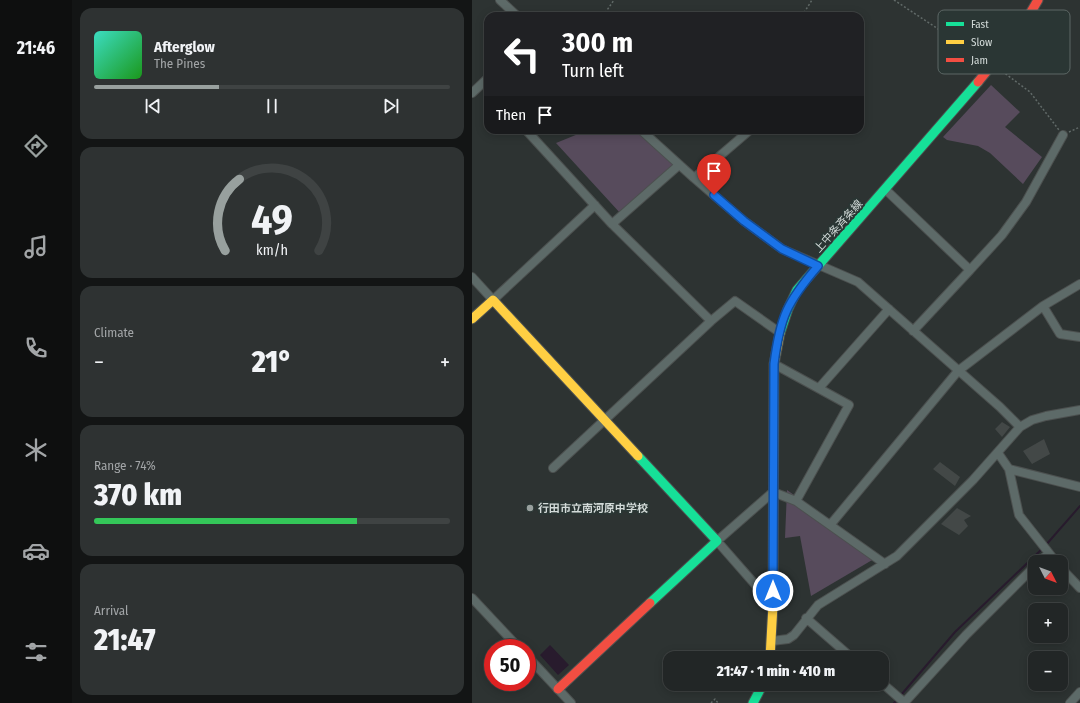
<!DOCTYPE html>
<meta charset="utf-8">
<style>
:root{--surface:#222626;--page:#2e3232;--text:#f1f3f6;--muted:#a2a5a7;--line:#3f4343;--accent:#98a09e}
body{margin:0;font-family:"Fira Sans Condensed","Noto Sans JP",sans-serif;background:var(--page);color:var(--text);height:100vh;display:flex;flex-direction:column;font-size:15px;white-space:nowrap}
*{box-sizing:border-box;margin:0}
p{font-size:13px;color:var(--muted)}
.icon{flex:none;width:22px;height:22px;fill:none;stroke:currentColor;stroke-width:2;stroke-linecap:round;stroke-linejoin:round}
.map{position:relative;flex:1;overflow:hidden}
.panel{display:flex;flex-direction:column;gap:8px;padding:8px;background:#131515;width:400px}
.panel>*{flex:none}
.guide{position:absolute;left:12px;top:12px;width:380px;height:122px;border-radius:12px;box-shadow:0 2px 10px #0003,0 0 0 1px var(--line);background:#202124;color:#fff;overflow:hidden}
.needle{width:26px;rotate:132deg}
.tools{position:absolute;left:556px;top:555px;display:grid;gap:8px}
.tools a{display:grid;place-items:center;width:40px;height:40px;border-radius:8px;background:var(--surface);box-shadow:0 2px 10px #0003,0 0 0 1px var(--line);font-size:20px}
.speed{position:absolute;left:12px;top:639px;display:flex;gap:8px;font-size:20px;font-weight:700;text-align:center}
.speed>*{display:grid;place-content:center;width:52px;height:52px;border-radius:50%;background:var(--surface);box-shadow:0 2px 10px #0003,0 0 0 1px var(--line);line-height:1}
.speed .limit{border:6px solid #d22;background:#fff;color:#111}
.pin{position:absolute;display:grid;place-items:center;width:34px;height:34px;color:#fff;margin:-41px -17px;border-radius:50% 50% 50% 0;rotate:-45deg;box-shadow:0 0 4px #0007}
.pin .icon{rotate:45deg}
.me{position:absolute;width:44px;margin:-22px;rotate:0deg;stroke-linejoin:round;filter:drop-shadow(0 0 3px #0008)}
.turn{display:flex;align-items:center;gap:14px;height:84px;padding:0 12px;font-size:18px}
.turn .icon{width:52px;height:52px;stroke-width:2.5}
.turn b{display:block;font-size:28px;line-height:34px}
.then{display:flex;align-items:center;height:38px;padding:0 12px;background:#0003;gap:8px;font-size:15px}
.big{font-size:30px;font-weight:800;line-height:1.1}
.panel .widget{flex:1;display:flex;flex-direction:column;justify-content:center;gap:6px;min-width:0;padding:0 14px;border-radius:12px;background:var(--page)}
.panel .dial{align-items:center;gap:0}
.dial svg{height:104px;overflow:visible;fill:none;stroke:var(--line);stroke-width:7;stroke-linecap:round;text-anchor:middle}
.dial text{fill:var(--text);stroke:none}
.song{display:flex;align-items:center;gap:12px}
.cover{width:48px;height:48px;border-radius:6px;background:linear-gradient(135deg,hsl(170 70% 55%),hsl(120 70% 35%))}
.played{height:4px;border-radius:2px;background:linear-gradient(90deg,var(--accent) 35%,var(--line) 35%)}
.keys{display:flex;justify-content:space-around;direction:ltr}
.heat{display:flex;justify-content:space-between;align-items:center;font-size:22px;direction:ltr}
.charge{height:6px;border-radius:3px;background:linear-gradient(90deg,#34c759 74%,var(--line) 0)}
.trip{position:absolute;left:191px;top:651px;width:226px;height:40px;border-radius:12px;background:var(--surface);box-shadow:0 2px 10px #0003,0 0 0 1px var(--line);font-weight:800;line-height:40px;text-align:center}
main{display:flex;flex:1;min-height:0}
.tabs{display:flex;flex-direction:column;width:72px;justify-content:space-around;align-items:center;background:#0e0f0f;color:var(--muted)}
.tabs .icon{width:28px;height:28px}
.tabs .selected{color:var(--accent)}
.tabs b{font-size:18px;color:var(--text)}
.map>svg:first-child{display:block}
.green{fill:#574b5c}
.water{fill:#281b2d}
.lines{fill:none;stroke-linecap:round;stroke-linejoin:round}
.stream{stroke:#281b2d;stroke-width:2}
.building{fill:#434847}
.street-casing{stroke:#4c504f;stroke-width:10}
.fast-casing{stroke:#4c504f;stroke-width:11}
.slow-casing{stroke:#4c504f;stroke-width:11}
.jam-casing{stroke:#4c504f;stroke-width:11}
.path{stroke:#616a68;stroke-width:1.5;stroke-dasharray:2 2;stroke-linecap:butt}
.street{stroke:#5d6a68;stroke-width:8}
.fast{stroke:#16e098;stroke-width:9}
.slow{stroke:#ffcf43;stroke-width:9}
.jam{stroke:#f24e42;stroke-width:9}
.route-casing{stroke:#114b97;stroke-width:10}
.route{stroke:#1a73e8;stroke-width:7}
.poi-dot{fill:#98a09e;stroke:#2a3634;stroke-width:1.5}
.labels{text-anchor:middle;stroke-width:4;stroke-linejoin:round;paint-order:stroke}
.street-label{font-size:11px;fill:#d2dad8;stroke:#2a3634}
.poi-label{font-size:11px;font-weight:bold;fill:#d2dad8;stroke:#2a3634;text-anchor:start}
.key{fill:#2a3634;stroke:#5c6765;stroke-width:1}
.key-label{font-size:11px;fill:#d2dad8}
</style>
<main>
<nav class="tabs">
<b>21:46</b>
<svg class="icon selected" aria-label="directions" viewBox="0 0 24 24"><path d="M12 3l9 9-9 9-9-9zM9 14v-3h6M13 9l2 2-2 2"/></svg>
<svg class="icon" aria-label="music" viewBox="0 0 24 24"><path d="M9 18V5l10-2v13"/><circle cx="6" cy="18" r="3"/><circle cx="16" cy="16" r="3"/></svg>
<svg class="icon" aria-label="phone" viewBox="0 0 24 24"><path d="M5 4h4l2 5-3 2q2 4 5 5l2-3 5 2v4C11 20 4 13 5 4z"/></svg>
<svg class="icon" aria-label="climate" viewBox="0 0 24 24"><path d="M12 3v18M4 7l16 10M4 17L20 7"/></svg>
<svg class="icon" aria-label="car" viewBox="0 0 24 24"><path d="M5 17H2v-5l4-1 3-4h7l3 4 3 1v5h-3M9 17h6M6 11h13"/><circle cx="7" cy="17" r="2"/><circle cx="17" cy="17" r="2"/></svg>
<svg class="icon" aria-label="filters" viewBox="0 0 24 24"><path d="M4 7h16M4 17h16"/><circle cx="9" cy="7" r="2"/><circle cx="15" cy="17" r="2"/></svg>
</nav>
<section class="panel">
<div class="widget">
<div class="song"><i class="cover"></i><div><b>Afterglow</b><p>The Pines</p></div></div>
<div class="played"></div>
<div class="keys"><svg class="icon" aria-label="previous" viewBox="0 0 24 24"><path d="M18 5L8 12l10 7zM5 5v14"/></svg><svg class="icon" aria-label="pause" viewBox="0 0 24 24"><path d="M8 5v14M16 5v14"/></svg><svg class="icon" aria-label="next" viewBox="0 0 24 24"><path d="M6 5l10 7-10 7zM19 5v14"/></svg></div>
</div>
<div class="widget dial"><svg viewBox="0 0 100 80">
<path d="M14 69A42 42 0 1 1 86 69"/>
<path d="M14 69A42 42 0 0 1 25 14" stroke="#98a09e"/>
<text x="50" y="56" font-size="32" font-weight="700">49</text>
<text x="50" y="72" font-size="11">km/h</text>
</svg></div>
<div class="widget"><p>Climate</p>
<div class="heat"><a>−</a><b class="big">21°</b><a>+</a></div>
</div>
<div class="widget"><p>Range · 74%</p><b class="big">370 km</b><div class="charge"></div></div>
<div class="widget"><p>Arrival</p><b class="big">21:47</b></div>
</section>
<div class="map">
<svg width="608" height="703" viewBox="0 0 608 703">
<rect width="100%" height="100%" fill="#2d3332"/>
<path class="green" d="M 519,85 L 548,112 L 533,127 L 570,157 L 551,184 L 518,153 L 506,146 L 475,140 L 471,137 Z
M 116,130 L 174,130 L 207,161 L 149,214 L 84,143 Z
M 315,490 L 407,556 L 339,596 L 328,536 L 313,538 Z"/>
<path class="water" d="M 78,645 L 97,665 L 86,675 L 68,655 Z"/>
<g class="lines">
<path class="stream" d="M 573,546 L 608,506
M 429,695 L 483,632 L 570,549
M 422,703 L 426,699"/>
</g>
<path class="building" d="M 530,422 L 538,427 L 530,437 L 523,429 Z
M 572,439 L 578,454 L 560,464 L 551,451 Z
M 468,462 L 488,477 L 483,486 L 461,469 Z
M 485,508 L 499,516 L 492,520 L 496,526 L 487,535 L 469,524 Z"/>
<g class="lines">
<g class="street-casing">
<path id="street" d="M 28,0 L 45,16
M 0,93 L 16,78
M 54,130 L 140,224 L 239,321
M 169,130 L 222,178
M 278,130 L 222,178 L 272,221 L 310,249 L 386,282 L 528,407 L 548,427
M 414,190 L 498,270 L 441,331
M 140,224 L 207,165
M 498,270 L 530,235 L 554,202 L 591,135
M 0,277 L 21,300 L 123,205
M 571,306 L 588,334 L 608,337
M 302,364 L 377,405 L 324,501
M 347,388 L 417,309
M 526,453 L 537,469 L 608,487
M 81,468 L 239,321 L 263,301 L 307,332
M 537,469 L 547,515 L 584,562
M 359,524 L 486,371 L 571,306 L 608,284
M 567,562 L 577,553
M 589,568 L 608,588
M 0,598 L 47,648
M 301,605 L 245,541 L 301,492 L 324,501 L 413,564
M 334,618 L 380,658
M 300,641 L 316,639 L 322,635 L 346,605 L 425,556 L 501,480 L 548,427 L 560,420 L 574,416 L 608,410
M 55,656 L 99,703
M 410,683 L 433,703
M 432,703 L 494,635 L 563,566
M 598,703 L 608,692"/>
</g>
<g class="fast-casing">
<path id="fast" d="M 308,333 L 316,309 L 325,290 L 506,82
M 166,456 L 245,541 L 178,603
M 281,703 L 291,684"/>
</g>
<g class="slow-casing">
<path id="slow" d="M 0,319 L 21,300 L 166,456
M 298,658 L 301,605 L 302,364 L 308,333"/>
</g>
<g class="jam-casing">
<path id="jam" d="M 506,82 L 549,29 L 566,0
M 86,689 L 178,603"/>
</g>
<path class="path" d="M 422,0 L 512,59
M 131,16 L 142,0
M 330,16 L 340,0
M 527,69 L 558,92 L 587,130
M 597,132 L 608,127
M 239,703 L 243,699 L 246,703"/>
<use href="#street" class="street"/>
<use href="#fast" class="fast"/>
<use href="#slow" class="slow"/>
<use href="#jam" class="jam"/>
</g>
<g class="lines">
<g class="route-casing">
<path id="route" d="M 242,195 L 272,221 L 310,249 L 346,266 C 315,302 308,317 302,364 L 301,591"/>
</g>
<use href="#route" class="route"/>
</g>
<circle class="poi-dot" cx="58" cy="508" r="4"/>
<g class="labels">
<g class="street-label">
<text transform="translate(366 226) rotate(-48)" y="4">上中条斉条線</text>
</g>
<g class="poi-label">
<text x="66" y="512">行田市立南河原中学校</text>
</g>
</g>
<rect x="466" y="10" width="132" height="64" rx="6" class="key"/>
<rect x="474" y="22" width="18" height="4" fill="#16e098"/>
<rect x="474" y="40" width="18" height="4" fill="#ffcf43"/>
<rect x="474" y="58" width="18" height="4" fill="#f24e42"/>
<g class="key-label">
<text x="499" y="28">Fast</text>
<text x="499" y="46">Slow</text>
<text x="499" y="64">Jam</text>
</g>
</svg>
<div class="tools">
<a><svg class="needle" viewBox="-14 -14 28 28"><path d="M0-13l5 13h-10z" fill="#e53935"/><path d="M0 13l5-13h-10z" fill="#a2a5a7"/></svg></a>
<a>+</a>
<a>−</a>
</div>
<div class="speed"><div class="limit">50</div></div>
<div class="pin" style="left:242px;top:195px;background:#d93025"><svg class="icon" aria-label="arrive" viewBox="0 0 24 24"><path d="M6 21V4h12l-3 4 3 4H6"/></svg></div>
<svg class="me" style="left:301px;top:591px" viewBox="-20 -20 40 40"><circle r="17" fill="#1a73e8" stroke="#fff" stroke-width="3"/><path d="M0-11L8 9 0 5-8 9z" fill="#fff"/></svg>
<div class="trip">21:47 · 1 min · 410 m</div>
<div class="guide">
<div class="turn"><svg class="icon" aria-label="left" viewBox="0 0 24 24"><path d="M17 20v-9H6M10 6l-5 5 5 5"/></svg><div><b>300 m</b>Turn left</div></div>
<div class="then">Then<svg class="icon" aria-label="arrive" viewBox="0 0 24 24"><path d="M6 21V4h12l-3 4 3 4H6"/></svg></div>
</div>
</div>
</main>
